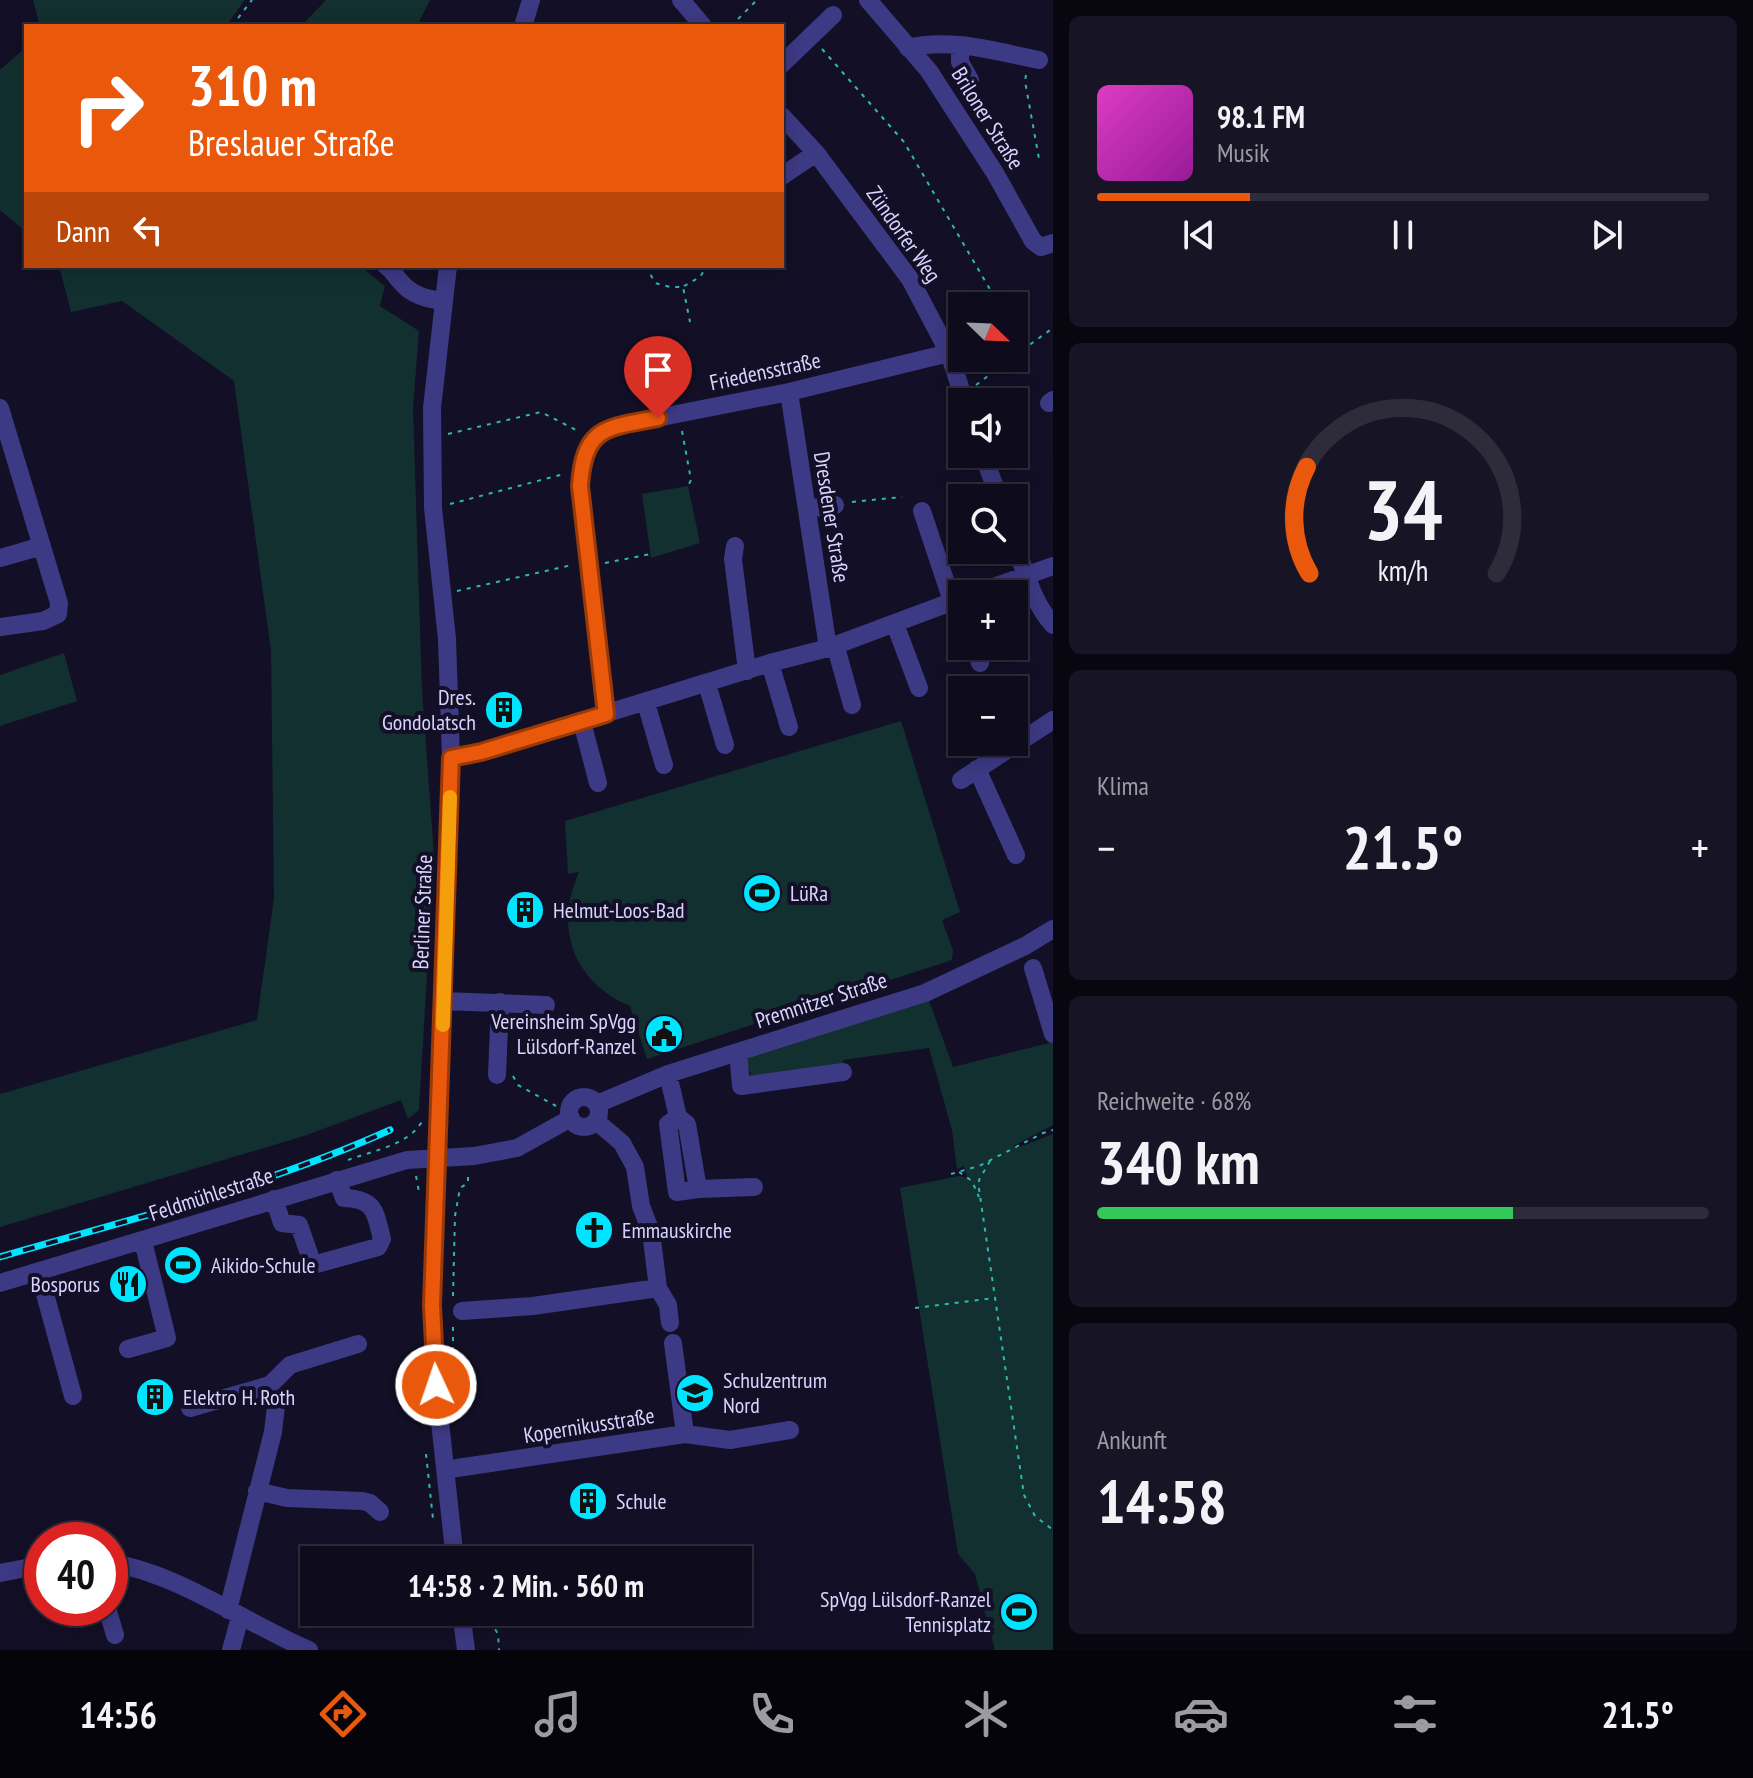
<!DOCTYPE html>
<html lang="de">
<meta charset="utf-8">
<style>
:root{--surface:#0e0b1c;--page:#171425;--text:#f1f3f6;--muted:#9b9ba3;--line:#2e2b3b;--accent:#ea580c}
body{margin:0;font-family:"PT Sans Narrow",sans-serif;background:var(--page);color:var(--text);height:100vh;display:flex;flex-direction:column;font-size:30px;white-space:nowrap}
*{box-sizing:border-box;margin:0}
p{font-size:26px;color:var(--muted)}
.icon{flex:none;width:44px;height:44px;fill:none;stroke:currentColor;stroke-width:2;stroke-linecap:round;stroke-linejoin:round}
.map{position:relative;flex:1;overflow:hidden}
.side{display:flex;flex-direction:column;gap:16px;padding:16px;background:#08060f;width:700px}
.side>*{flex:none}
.top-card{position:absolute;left:24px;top:24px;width:760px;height:244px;border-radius:0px;box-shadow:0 4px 20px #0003,0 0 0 2px var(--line);background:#ea580c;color:#fff;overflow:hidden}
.needle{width:52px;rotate:113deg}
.fabs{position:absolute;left:948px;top:292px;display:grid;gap:16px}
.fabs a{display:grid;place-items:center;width:80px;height:80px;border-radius:0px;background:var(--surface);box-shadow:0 4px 20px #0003,0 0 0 2px var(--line);font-size:40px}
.speed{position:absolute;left:24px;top:1522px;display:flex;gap:16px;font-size:40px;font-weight:700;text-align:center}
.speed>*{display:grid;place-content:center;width:104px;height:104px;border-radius:50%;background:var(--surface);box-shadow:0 4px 20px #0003,0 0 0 2px var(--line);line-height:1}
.speed .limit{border:12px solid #d22;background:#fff;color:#111}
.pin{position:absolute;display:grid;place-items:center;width:68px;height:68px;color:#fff;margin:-82px -34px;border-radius:50% 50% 50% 0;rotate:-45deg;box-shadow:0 0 8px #0007}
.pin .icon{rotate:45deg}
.me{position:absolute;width:88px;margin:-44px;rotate:357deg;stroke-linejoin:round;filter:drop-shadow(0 0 6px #0008)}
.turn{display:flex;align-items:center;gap:28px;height:168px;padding:0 32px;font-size:36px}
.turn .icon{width:104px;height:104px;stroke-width:2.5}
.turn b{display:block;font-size:56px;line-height:68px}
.then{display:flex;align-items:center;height:76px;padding:0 32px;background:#0003;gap:16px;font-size:30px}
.big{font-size:60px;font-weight:700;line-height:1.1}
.side .tile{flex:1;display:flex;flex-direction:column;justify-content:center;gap:12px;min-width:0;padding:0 28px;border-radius:12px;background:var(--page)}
.side .dial{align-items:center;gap:0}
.dial svg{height:208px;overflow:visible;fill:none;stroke:var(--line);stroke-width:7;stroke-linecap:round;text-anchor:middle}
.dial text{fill:var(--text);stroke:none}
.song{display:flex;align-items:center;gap:24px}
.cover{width:96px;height:96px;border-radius:12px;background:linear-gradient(135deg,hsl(310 70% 55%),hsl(300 70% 35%))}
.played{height:8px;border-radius:4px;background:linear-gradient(90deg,var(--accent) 25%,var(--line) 25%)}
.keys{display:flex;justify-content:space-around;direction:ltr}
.heat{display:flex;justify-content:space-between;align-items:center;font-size:44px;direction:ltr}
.charge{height:12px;border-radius:6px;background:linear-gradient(90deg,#34c759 68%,var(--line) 0)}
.trip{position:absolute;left:300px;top:1546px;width:452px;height:80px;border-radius:0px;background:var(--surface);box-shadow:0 4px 20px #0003,0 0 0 2px var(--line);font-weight:700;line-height:80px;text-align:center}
.menu{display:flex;height:128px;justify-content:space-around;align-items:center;background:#06040b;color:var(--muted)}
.menu .icon{width:56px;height:56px}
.menu .selected{color:var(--accent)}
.menu b{font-size:36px;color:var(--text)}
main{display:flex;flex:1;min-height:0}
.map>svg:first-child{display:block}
.green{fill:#12302f}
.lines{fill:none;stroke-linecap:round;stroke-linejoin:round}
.path{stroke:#2fb8b0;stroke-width:2;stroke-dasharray:4 6;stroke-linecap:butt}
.minor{stroke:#3d3a85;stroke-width:18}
.rail-casing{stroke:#00e5ff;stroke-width:7}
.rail{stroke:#130f26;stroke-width:4;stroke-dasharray:12;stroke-linecap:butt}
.route-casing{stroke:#983908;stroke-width:20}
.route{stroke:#ea580c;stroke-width:14}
.slow{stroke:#f59e0b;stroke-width:14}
.labels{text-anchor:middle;stroke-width:8;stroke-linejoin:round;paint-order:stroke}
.street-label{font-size:22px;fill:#d9d4ff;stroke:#130f26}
.poi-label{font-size:22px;fill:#d9d4ff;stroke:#130f26;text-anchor:start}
</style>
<main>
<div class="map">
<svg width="1053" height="1650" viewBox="0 0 1053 1650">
<rect width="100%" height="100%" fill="#130f26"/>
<path class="green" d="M 33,0 L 245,0 L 226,26 L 40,26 Z
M 326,0 L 430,0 L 417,26 L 301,26 Z
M 26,47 L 26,232 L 0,210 L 0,70 Z
M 59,266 L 360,266 L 385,286 L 380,306 L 419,331 L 413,409 L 422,690 L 434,856 L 419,1110 L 408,1119 L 401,1100 L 304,1136 L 0,1227 L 0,1094 L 257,1020 L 274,898 L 271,651 L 234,381 L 122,301 L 71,312 Z
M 688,486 L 700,543 L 651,558 L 642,494 Z
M 64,653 L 77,701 L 0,726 L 0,675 Z
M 901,721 L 960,912 L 942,920 L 953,950 L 952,960 L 647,1059 L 630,1006 C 573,982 554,928 579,872 L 568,874 L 565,821 Z
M 927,995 L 953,1067 L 1053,1042 L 1053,1125 L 1013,1146 L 1017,1148 L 1053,1134 L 1053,1650 L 995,1650 L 975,1574 L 958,1554 L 900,1188 L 959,1176 L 967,1178 L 964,1166 L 957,1169 L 952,1130 L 929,1048 L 843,1060 L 844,1069 L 752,1077 L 743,1056 Z"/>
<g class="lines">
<path class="path" d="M 232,26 L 252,0
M 731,26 L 757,0
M 822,49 L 904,142 L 995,298 L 981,306
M 1026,75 L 1025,81 L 1039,159
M 646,266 L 655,283 L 670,287 L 683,287 L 690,322
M 684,286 L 700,277 L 707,266
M 952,321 L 962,316
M 1014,356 L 1053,328
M 976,385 L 1012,358
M 682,431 L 691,480 L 688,486
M 448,434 L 541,412 L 578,431
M 852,502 L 902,497
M 450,504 L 564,474
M 605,563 L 651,554
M 457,591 L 572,565
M 513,1076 L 518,1085 L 556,1106
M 348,1160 C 371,1151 410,1145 422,1121
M 990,1161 L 979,1180 L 979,1189 L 1024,1495 L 1035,1516 L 1053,1530
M 959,1172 L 972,1181 L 979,1197
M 951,1174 L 979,1166 L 1043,1133 L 1053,1130
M 416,1176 L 419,1192
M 453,1296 L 455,1216 L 460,1188 L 468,1183 L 468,1171
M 915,1308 L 994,1298
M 453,1327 L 453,1384
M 426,1454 L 433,1519
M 485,1612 L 498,1634 L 499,1650"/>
<path class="minor" d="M 681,0 L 703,26
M 868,0 L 929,71 L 995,173 L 1033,241 L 1041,247 L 1053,243
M 523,26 L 531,0
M 960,47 L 960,62 L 970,80
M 908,48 C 949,37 998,52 1039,60
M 782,64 L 833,15
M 782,116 L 816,153 L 910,279 L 949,353 L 965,402
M 782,176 L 816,153
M 386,266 C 393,270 394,275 400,281 C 411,295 426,299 443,301
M 448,266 L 432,408 L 433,508 L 447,639 L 451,758 L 432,1305 L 436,1385 L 455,1560
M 789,392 L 828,648
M 1049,403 L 1053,400
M 0,408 L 59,603 L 58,614 L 43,621 L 0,627
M 983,454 L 999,498
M 807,509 L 835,505
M 922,511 L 952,601
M 1014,541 C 1024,569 1033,603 1053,625
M 735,546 L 733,559 L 747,671
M 0,558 L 42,546
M 974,594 L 1053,566
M 895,624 L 919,688
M 835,644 L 852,705
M 974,646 L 980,663
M 770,663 L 789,727
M 707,684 L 725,745
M 646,703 L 664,765
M 606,714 L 580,486 C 582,457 587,437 616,426 L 789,392 L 949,353
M 582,722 L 598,783
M 451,758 L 481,752 L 770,663 L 828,648 L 962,598
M 977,769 L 1016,855
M 961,780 L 1053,720
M 1033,968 L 1053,1034
M 443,1001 L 546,1005
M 738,1052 L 741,1086 L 843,1072
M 668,1074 L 678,1117 L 668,1124 L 677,1192 L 698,1189 L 687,1124 L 678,1117
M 497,1075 L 500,1002
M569 1112a15 15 0 1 1 30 0a15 15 0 1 1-30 0Z
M 597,1104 L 668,1074 L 925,993 L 1025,946 L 1053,929
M 596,1121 L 622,1143 L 635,1167 L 641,1206 L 651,1232 L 658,1288 L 668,1305 L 670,1323
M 698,1189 L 754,1187
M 274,1199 L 282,1223 L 299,1225 L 313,1265 L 378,1247 L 382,1239 C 375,1211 375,1199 344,1198 L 337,1180
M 39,1272 L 73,1396
M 0,1283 L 407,1160 L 474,1156 L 517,1148 L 571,1118
M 462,1311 L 533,1306 L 658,1288
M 128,1349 L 167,1338 L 143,1241
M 190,1408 L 270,1385 L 290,1365 L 358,1344
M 685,1434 L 730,1440 L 790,1430
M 457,1468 L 685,1434 L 673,1343
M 257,1491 L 287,1498 L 362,1501 L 370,1503 L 380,1512
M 110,1563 C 176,1572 247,1624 309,1650
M 0,1573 L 42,1565
M 107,1608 L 115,1635
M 228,1610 L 273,1432 L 276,1406 L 270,1385
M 461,1612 L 466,1650
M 231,1650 L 240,1617"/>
<g class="rail-casing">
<path id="rail" d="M 0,1257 C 131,1219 266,1186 390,1130"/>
</g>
<use href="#rail" class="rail"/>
</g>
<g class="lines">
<g class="route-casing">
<path id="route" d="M 436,1385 L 432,1305 L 451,758 L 481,752 L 606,714 L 580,486 C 584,426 606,428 658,418"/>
</g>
<use href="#route" class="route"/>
<path class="slow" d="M 443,1025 L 450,797"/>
</g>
<defs>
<g id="building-disc" transform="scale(2)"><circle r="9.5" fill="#00e5ff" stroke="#130f26"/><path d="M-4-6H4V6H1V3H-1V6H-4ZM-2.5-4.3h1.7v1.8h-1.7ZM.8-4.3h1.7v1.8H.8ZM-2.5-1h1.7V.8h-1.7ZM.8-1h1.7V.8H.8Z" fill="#111"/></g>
<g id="stadium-disc" transform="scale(2)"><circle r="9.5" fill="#00e5ff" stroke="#130f26"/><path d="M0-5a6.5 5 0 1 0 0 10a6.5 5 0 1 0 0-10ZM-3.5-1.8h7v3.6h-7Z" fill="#111"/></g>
<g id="civic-disc" transform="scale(2)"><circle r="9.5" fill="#00e5ff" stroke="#130f26"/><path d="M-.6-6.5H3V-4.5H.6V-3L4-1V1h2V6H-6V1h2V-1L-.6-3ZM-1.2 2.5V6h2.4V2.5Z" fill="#111"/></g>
<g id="church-disc" transform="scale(2)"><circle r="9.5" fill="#00e5ff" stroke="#130f26"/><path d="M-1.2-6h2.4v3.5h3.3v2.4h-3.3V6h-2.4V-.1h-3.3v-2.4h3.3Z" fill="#111"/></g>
<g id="restaurant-disc" transform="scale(2)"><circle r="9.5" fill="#00e5ff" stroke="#130f26"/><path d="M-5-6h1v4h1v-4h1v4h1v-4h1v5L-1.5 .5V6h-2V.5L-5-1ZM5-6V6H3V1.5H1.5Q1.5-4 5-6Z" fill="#111"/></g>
<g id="school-disc" transform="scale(2)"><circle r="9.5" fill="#00e5ff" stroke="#130f26"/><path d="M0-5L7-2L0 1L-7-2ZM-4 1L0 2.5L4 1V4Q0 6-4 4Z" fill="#111"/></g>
</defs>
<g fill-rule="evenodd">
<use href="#building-disc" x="504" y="710"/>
<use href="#stadium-disc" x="762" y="893"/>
<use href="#building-disc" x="525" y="910"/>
<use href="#civic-disc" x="664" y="1034"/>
<use href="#church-disc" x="594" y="1230"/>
<use href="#stadium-disc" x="183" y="1265"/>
<use href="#restaurant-disc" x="128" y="1284"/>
<use href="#school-disc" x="695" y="1393"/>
<use href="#building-disc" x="155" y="1397"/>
<use href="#building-disc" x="588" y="1501"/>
<use href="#stadium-disc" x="1019" y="1612"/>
</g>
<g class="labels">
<g class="street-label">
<text transform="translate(988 118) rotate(58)" y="8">Briloner Straße</text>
<text transform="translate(904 234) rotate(55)" y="8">Zündorfer Weg</text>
<text transform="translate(765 371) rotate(-12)" y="8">Friedensstraße</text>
<text transform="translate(832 517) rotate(81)" y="8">Dresdener Straße</text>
<text transform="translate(422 912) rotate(-88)" y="8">Berliner Straße</text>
<text transform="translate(821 1000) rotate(-18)" y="8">Premnitzer Straße</text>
<text transform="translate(211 1194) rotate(-18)" y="8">Feldmühlestraße</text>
<text transform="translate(589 1425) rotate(-9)" y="8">Kopernikusstraße</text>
</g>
<g class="poi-label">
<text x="476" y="705" text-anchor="end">Dres.<tspan x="476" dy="25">Gondolatsch</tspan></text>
<text x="790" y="901">LüRa</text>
<text x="553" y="918">Helmut-Loos-Bad</text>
<text x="636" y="1029" text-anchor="end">Vereinsheim SpVgg<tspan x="636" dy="25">Lülsdorf-Ranzel</tspan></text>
<text x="622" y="1238">Emmauskirche</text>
<text x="211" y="1273">Aikido-Schule</text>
<text x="100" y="1292" text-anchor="end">Bosporus</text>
<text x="723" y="1388">Schulzentrum<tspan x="723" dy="25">Nord</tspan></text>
<text x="183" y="1405">Elektro H. Roth</text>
<text x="616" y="1509">Schule</text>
<text x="991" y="1607" text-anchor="end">SpVgg Lülsdorf-Ranzel<tspan x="991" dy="25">Tennisplatz</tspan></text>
</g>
</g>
</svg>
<div class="fabs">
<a><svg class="needle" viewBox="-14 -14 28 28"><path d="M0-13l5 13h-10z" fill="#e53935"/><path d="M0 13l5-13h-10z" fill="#9b9ba3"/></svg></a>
<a><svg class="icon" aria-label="sound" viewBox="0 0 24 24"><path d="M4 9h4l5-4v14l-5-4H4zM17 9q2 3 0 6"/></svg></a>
<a><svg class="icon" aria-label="search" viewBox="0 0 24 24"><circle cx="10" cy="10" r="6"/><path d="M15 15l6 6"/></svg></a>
<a>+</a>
<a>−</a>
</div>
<div class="speed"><div class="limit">40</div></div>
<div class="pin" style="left:658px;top:418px;background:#d93025"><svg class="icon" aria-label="arrive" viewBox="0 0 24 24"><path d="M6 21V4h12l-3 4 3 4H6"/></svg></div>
<svg class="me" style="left:436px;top:1385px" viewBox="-20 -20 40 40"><circle r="17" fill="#ea580c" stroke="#fff" stroke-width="3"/><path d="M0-11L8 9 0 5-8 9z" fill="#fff"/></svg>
<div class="trip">14:58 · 2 Min. · 560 m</div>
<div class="top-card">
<div class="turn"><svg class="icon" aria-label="right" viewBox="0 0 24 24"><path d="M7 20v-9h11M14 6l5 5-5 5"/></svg><div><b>310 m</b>Breslauer Straße</div></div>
<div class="then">Dann<svg class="icon" aria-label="left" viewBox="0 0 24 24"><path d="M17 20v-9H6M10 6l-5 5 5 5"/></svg></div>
</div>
</div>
<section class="side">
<div class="tile">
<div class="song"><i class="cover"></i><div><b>98.1 FM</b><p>Musik</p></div></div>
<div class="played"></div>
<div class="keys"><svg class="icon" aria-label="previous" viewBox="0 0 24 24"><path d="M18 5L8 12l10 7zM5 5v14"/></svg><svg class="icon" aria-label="pause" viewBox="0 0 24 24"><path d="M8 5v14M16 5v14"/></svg><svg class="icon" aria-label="next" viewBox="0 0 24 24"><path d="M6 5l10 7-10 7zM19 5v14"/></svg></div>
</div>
<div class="tile dial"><svg viewBox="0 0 100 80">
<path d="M14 69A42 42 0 1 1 86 69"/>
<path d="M14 69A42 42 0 0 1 13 28" stroke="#ea580c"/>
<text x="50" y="56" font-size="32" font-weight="700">34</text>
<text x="50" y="72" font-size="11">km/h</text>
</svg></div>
<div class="tile"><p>Klima</p>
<div class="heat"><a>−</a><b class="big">21.5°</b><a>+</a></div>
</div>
<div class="tile"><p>Reichweite · 68%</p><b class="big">340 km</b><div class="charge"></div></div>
<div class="tile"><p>Ankunft</p><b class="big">14:58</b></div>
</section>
</main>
<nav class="menu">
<b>14:56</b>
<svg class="icon selected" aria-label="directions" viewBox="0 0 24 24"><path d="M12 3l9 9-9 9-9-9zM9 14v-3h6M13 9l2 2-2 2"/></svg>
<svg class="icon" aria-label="music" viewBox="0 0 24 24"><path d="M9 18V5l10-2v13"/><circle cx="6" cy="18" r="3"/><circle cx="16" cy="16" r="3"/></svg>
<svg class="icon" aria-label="phone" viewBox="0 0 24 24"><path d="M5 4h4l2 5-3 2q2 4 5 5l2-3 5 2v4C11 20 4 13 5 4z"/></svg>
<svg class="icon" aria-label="climate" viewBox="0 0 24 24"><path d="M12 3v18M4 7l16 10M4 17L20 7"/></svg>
<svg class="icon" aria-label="car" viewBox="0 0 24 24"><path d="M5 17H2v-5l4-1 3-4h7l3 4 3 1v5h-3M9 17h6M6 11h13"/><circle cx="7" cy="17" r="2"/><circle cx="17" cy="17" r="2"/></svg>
<svg class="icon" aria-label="filters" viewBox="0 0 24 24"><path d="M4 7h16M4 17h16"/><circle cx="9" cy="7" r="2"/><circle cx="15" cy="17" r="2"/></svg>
<b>21.5°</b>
</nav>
